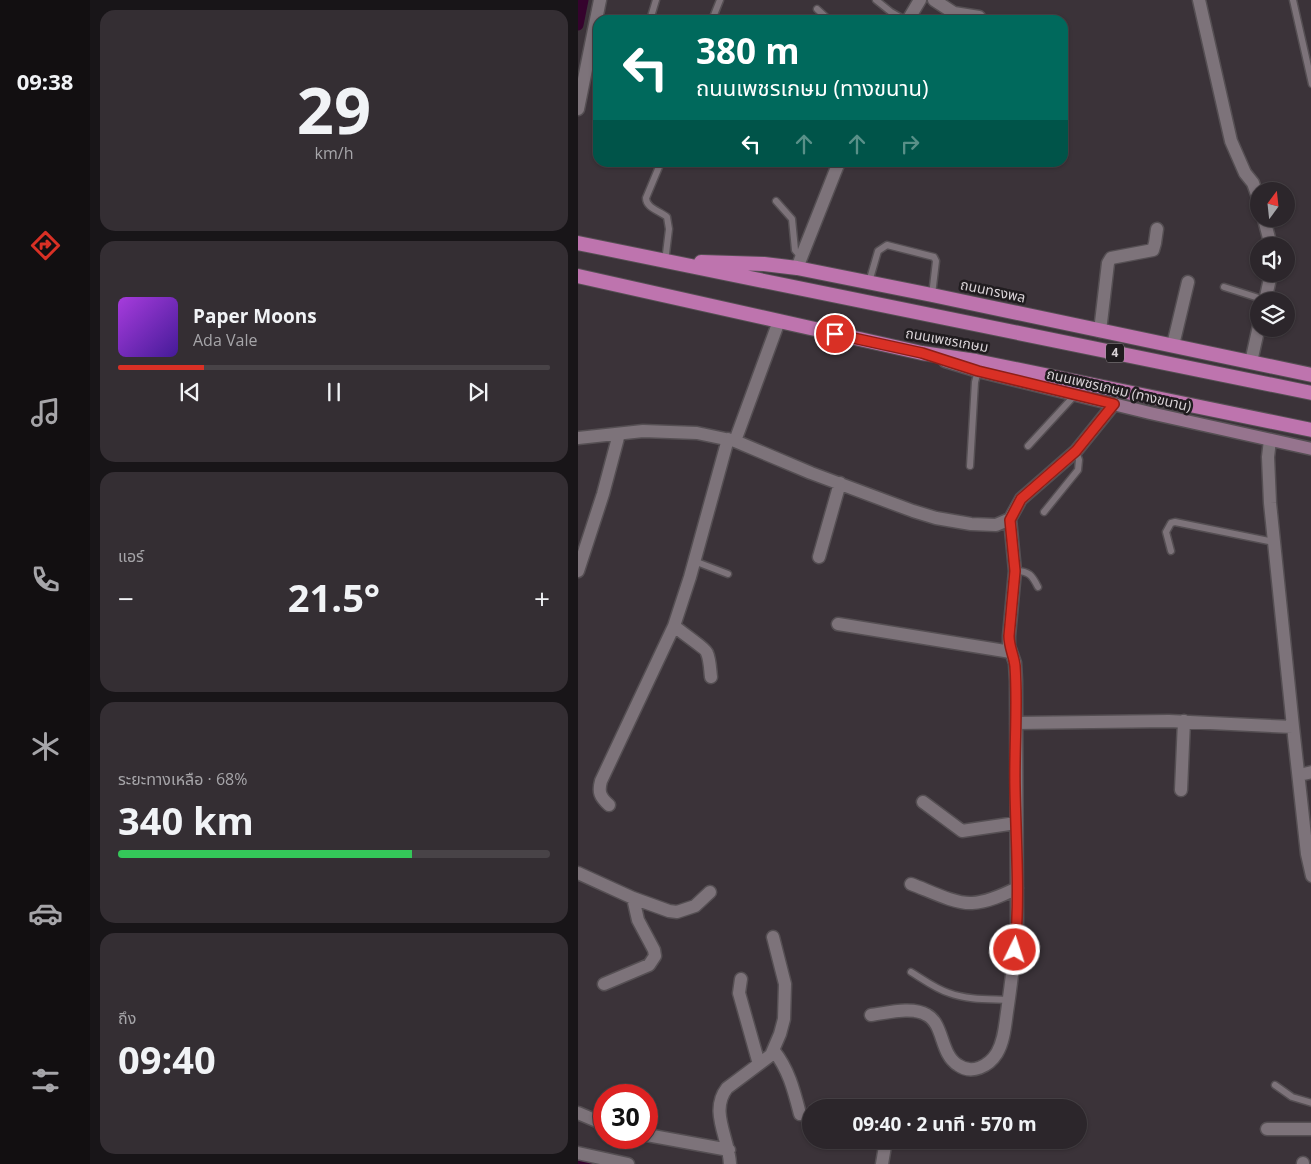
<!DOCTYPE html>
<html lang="th">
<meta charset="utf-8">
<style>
:root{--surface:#2c262b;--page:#342e33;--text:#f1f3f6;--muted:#a6a5a9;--line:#484347;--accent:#d93025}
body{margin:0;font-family:"Open Sans","Noto Sans Thai",sans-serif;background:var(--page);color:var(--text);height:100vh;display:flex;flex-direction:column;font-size:19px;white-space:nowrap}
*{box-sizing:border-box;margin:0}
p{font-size:16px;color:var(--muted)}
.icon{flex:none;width:28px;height:28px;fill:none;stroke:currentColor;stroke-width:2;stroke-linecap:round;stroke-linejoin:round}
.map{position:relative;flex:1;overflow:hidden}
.details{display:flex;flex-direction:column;gap:10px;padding:10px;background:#181518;width:488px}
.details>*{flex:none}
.hud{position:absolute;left:15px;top:15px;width:475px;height:152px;border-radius:15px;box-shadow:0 1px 4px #0004,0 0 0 1px var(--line);background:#00695c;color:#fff;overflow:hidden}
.needle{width:32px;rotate:15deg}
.fabs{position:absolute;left:672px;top:182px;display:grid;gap:10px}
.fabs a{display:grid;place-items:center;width:45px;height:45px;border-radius:50%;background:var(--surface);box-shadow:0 1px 4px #0004,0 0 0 1px var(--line);font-size:25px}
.speed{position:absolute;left:15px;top:1084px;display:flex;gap:10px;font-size:25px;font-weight:700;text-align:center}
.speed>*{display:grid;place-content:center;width:65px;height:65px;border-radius:50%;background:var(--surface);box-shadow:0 1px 4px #0004,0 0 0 1px var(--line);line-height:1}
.speed .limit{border:8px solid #d22;background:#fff;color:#111}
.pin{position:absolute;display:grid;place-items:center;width:42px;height:42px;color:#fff;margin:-21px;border:2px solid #fff;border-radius:50%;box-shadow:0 1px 5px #0007}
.me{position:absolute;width:55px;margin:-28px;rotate:4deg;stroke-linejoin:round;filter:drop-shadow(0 0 4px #0008)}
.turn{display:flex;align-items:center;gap:18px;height:105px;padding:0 20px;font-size:22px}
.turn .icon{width:65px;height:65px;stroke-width:2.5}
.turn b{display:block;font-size:35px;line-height:42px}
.lanes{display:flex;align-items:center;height:48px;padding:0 20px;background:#0003;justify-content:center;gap:25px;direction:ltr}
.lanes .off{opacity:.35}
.big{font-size:38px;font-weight:700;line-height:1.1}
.details .widget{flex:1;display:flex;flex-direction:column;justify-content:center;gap:8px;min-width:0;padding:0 18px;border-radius:15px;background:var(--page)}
.details .dial{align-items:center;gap:0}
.dial b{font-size:65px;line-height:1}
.song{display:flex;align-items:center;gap:15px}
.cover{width:60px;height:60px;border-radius:8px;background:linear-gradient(135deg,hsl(280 70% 55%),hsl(260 70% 35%))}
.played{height:5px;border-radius:2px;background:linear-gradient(90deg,var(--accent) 20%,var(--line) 20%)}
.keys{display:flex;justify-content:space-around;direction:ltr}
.heat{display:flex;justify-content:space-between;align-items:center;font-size:28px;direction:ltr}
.charge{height:8px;border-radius:4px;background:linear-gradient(90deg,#34c759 68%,var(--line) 0)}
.trip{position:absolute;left:224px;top:1099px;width:285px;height:50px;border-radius:25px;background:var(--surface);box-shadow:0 1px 4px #0004,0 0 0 1px var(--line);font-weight:700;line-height:50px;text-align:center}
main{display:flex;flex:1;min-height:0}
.menu{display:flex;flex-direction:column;width:90px;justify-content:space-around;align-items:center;background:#120f11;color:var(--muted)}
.menu .icon{width:35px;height:35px}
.menu .active{color:var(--accent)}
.menu b{font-size:22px;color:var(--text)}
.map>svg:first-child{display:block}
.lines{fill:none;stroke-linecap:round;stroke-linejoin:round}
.canal{stroke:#35032d;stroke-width:11}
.service-casing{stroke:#554f53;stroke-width:9}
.minor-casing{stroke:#554f53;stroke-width:15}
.tertiary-casing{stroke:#554f53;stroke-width:15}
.secondary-casing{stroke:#554f53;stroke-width:15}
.trunk-casing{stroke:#554f53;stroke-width:16}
.service{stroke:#7d737a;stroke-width:6}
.minor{stroke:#7d737a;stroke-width:12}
.tertiary{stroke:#7d737a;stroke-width:12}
.secondary{stroke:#96748e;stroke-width:12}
.trunk{stroke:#be74ae;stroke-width:14}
.route-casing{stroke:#8d1f18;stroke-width:12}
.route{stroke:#d93025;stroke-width:9}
.labels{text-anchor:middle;stroke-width:5;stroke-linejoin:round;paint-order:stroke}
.shield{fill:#201c1f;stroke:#a29ca0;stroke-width:1}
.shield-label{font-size:12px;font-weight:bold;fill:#d9d3d7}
.street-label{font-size:14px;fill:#d9d3d7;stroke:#201c1f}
</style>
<main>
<nav class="menu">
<b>09:38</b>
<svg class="icon active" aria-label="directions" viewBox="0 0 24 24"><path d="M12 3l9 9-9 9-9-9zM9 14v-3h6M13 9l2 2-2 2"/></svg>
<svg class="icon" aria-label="music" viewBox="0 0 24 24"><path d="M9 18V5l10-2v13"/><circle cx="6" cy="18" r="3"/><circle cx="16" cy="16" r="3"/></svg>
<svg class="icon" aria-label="phone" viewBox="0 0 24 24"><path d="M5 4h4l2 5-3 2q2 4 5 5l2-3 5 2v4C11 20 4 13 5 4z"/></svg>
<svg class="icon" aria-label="climate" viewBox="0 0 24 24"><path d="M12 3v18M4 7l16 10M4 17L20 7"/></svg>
<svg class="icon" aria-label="car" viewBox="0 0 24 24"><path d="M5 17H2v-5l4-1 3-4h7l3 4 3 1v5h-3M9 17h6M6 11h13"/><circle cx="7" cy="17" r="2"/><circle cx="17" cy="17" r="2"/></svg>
<svg class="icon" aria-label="filters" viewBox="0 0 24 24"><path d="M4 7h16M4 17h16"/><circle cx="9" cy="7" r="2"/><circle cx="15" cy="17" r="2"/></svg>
</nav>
<section class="details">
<div class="widget dial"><b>29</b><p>km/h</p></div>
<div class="widget">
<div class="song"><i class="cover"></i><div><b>Paper Moons</b><p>Ada Vale</p></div></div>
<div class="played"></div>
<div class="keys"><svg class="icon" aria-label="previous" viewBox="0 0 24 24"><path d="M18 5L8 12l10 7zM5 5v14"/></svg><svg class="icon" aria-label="pause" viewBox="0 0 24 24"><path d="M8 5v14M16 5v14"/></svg><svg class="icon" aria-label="next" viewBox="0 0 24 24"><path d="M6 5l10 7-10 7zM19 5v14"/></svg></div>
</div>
<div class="widget"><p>แอร์</p>
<div class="heat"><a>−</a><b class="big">21.5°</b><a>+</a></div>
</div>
<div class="widget"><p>ระยะทางเหลือ · 68%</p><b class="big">340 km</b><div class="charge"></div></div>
<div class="widget"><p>ถึง</p><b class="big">09:40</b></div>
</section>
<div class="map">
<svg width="734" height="1164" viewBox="0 0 734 1164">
<rect width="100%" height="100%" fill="#3b3339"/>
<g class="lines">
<path class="canal" d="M 0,25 L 5,0
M 0,1162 L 9,1164"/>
<g class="service-casing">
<path id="service" d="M 298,0 L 313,12 L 327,20
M 715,0 L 734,84
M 239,9 L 251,20
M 72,20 L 78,0
M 134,20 L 142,0
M 83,162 L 68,198 C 68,208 82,211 89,217 L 91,229 L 87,262
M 198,201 L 214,219 L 217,250 L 223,257
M 291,282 L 300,251 L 309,245 L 356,257 L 358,261 L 354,295
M 646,287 L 687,300
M 450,446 L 497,395
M 392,466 L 397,382 L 400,371
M 466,512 L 500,470 L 501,460 L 498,451
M 593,551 L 588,532 L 593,523 L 597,522 L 696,542
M 116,561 L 150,574
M 437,571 C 451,571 454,575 460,587
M 333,972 C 346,980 358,989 371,993 C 390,1000 411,999 430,1000
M 697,1085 L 714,1097 L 734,1103"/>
</g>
<g class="minor-casing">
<path id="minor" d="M 356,0 L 376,13 L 401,17
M 621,0 L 653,141 L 667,173 L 675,183 L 681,200
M 330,20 L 342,0
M 686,219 L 693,246
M 219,268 L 261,162
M 687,301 L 693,274
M 522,331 L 530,263 L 533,258 L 575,250 L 577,243 L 579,229
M 595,345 L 610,282
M 673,362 L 681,326
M 0,438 L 65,431 L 119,433 L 157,441 L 233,473 L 335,511 L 358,518 L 393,524 L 418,525 L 432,519
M 692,440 L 690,457 L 692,503 L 715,727 L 729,854 L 734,876
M 157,441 L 201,321
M 241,557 L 262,483
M 0,571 L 25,494 L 41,434
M 260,624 L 433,652
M 133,677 C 132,669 132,660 129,653 C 128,649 102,631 96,626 L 112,577 L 150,439
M 438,723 L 591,721 L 715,727
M 721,775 L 734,772
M 603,790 L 606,721
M 345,802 L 384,831 L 438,823
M 31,805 C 22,797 20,792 23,781 L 96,626
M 0,873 L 55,898 L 91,911 L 99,912 L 117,906 L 132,892
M 333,884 C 350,890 376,904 394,903 C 410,902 425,895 439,888
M 163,979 L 161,993 L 181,1064
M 26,984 L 71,965 L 77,956 L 76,950 L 60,920 L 55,898
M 293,1015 C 309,1013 334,1006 349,1015 C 366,1024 362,1054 380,1065 C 394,1075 411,1066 419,1053 C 426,1041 427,1026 429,1012 C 433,985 436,959 439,932 L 438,681 L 437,663 L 431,646 L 431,636 L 437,571 L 432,519 L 443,499 L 498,451 L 536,404
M 196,1051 C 211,1070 216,1091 222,1114
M 0,1113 L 26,1124
M 689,1129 L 734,1129
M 69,1135 L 151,1150
M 0,1153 L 50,1164
M 152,1164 C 151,1138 131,1111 149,1088 L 193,1055 L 202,1034 L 206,1019 L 207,984 L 195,937
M 304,1164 L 308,1140
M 725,1164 L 725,1163"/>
</g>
<g class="tertiary-casing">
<path id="tertiary" d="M 0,109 L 22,0"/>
</g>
<g class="secondary-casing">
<path id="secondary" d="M 367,361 L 400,371 L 572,413 L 734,449"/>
</g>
<g class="trunk-casing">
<path id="trunk" d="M 0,243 L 734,393
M 123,262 L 186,264 L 219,268 L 354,295 L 734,375
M 0,276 L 344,353 L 398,361 L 734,430"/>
</g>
<use href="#service" class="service"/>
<use href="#minor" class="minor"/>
<use href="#tertiary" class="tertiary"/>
<use href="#secondary" class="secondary"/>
<use href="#trunk" class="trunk"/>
</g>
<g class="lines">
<g class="route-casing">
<path id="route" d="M 257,334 L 344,353 L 400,371 L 536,404 L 498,451 L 443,499 L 432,520 L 437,571 L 431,636 C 431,647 436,656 437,666 C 440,707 436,748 437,789 C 438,842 442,897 437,950"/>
</g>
<use href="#route" class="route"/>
</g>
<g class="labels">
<rect class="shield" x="528" y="343.5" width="18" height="19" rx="4"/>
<g class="shield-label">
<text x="537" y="357">4</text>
</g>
<g class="street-label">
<text transform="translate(415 291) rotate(12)" y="5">ถนนทรงพล</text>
<text transform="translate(369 340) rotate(10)" y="5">ถนนเพชรเกษม</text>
<text transform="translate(541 390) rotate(13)" y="5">ถนนเพชรเกษม (ทางขนาน)</text>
</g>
</g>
</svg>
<div class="fabs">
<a><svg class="needle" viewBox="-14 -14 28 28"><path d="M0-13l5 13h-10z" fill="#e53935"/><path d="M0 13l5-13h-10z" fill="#a6a5a9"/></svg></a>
<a><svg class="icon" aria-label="sound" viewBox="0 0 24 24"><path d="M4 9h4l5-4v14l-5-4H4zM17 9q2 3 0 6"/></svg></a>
<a><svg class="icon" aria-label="layers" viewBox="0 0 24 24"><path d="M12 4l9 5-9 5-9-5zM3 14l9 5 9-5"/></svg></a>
</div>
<div class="speed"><div class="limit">30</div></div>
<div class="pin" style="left:257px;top:334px;background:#d93025"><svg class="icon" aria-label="arrive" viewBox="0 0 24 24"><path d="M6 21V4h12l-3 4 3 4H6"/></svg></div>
<svg class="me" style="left:437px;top:950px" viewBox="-20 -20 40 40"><circle r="17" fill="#d93025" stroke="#fff" stroke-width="3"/><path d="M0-11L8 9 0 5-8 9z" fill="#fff"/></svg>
<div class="trip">09:40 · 2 นาที · 570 m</div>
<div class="hud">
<div class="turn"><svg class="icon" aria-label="left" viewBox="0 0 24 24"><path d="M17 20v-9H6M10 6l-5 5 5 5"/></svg><div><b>380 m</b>ถนนเพชรเกษม (ทางขนาน)</div></div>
<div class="lanes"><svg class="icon" aria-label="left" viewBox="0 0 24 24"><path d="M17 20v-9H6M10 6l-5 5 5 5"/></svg><svg class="icon off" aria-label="ahead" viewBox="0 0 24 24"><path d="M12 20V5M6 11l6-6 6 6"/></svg><svg class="icon off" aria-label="ahead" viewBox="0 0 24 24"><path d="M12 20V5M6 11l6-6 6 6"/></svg><svg class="icon off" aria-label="right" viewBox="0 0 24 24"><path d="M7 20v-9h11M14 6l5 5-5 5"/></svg></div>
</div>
</div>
</main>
